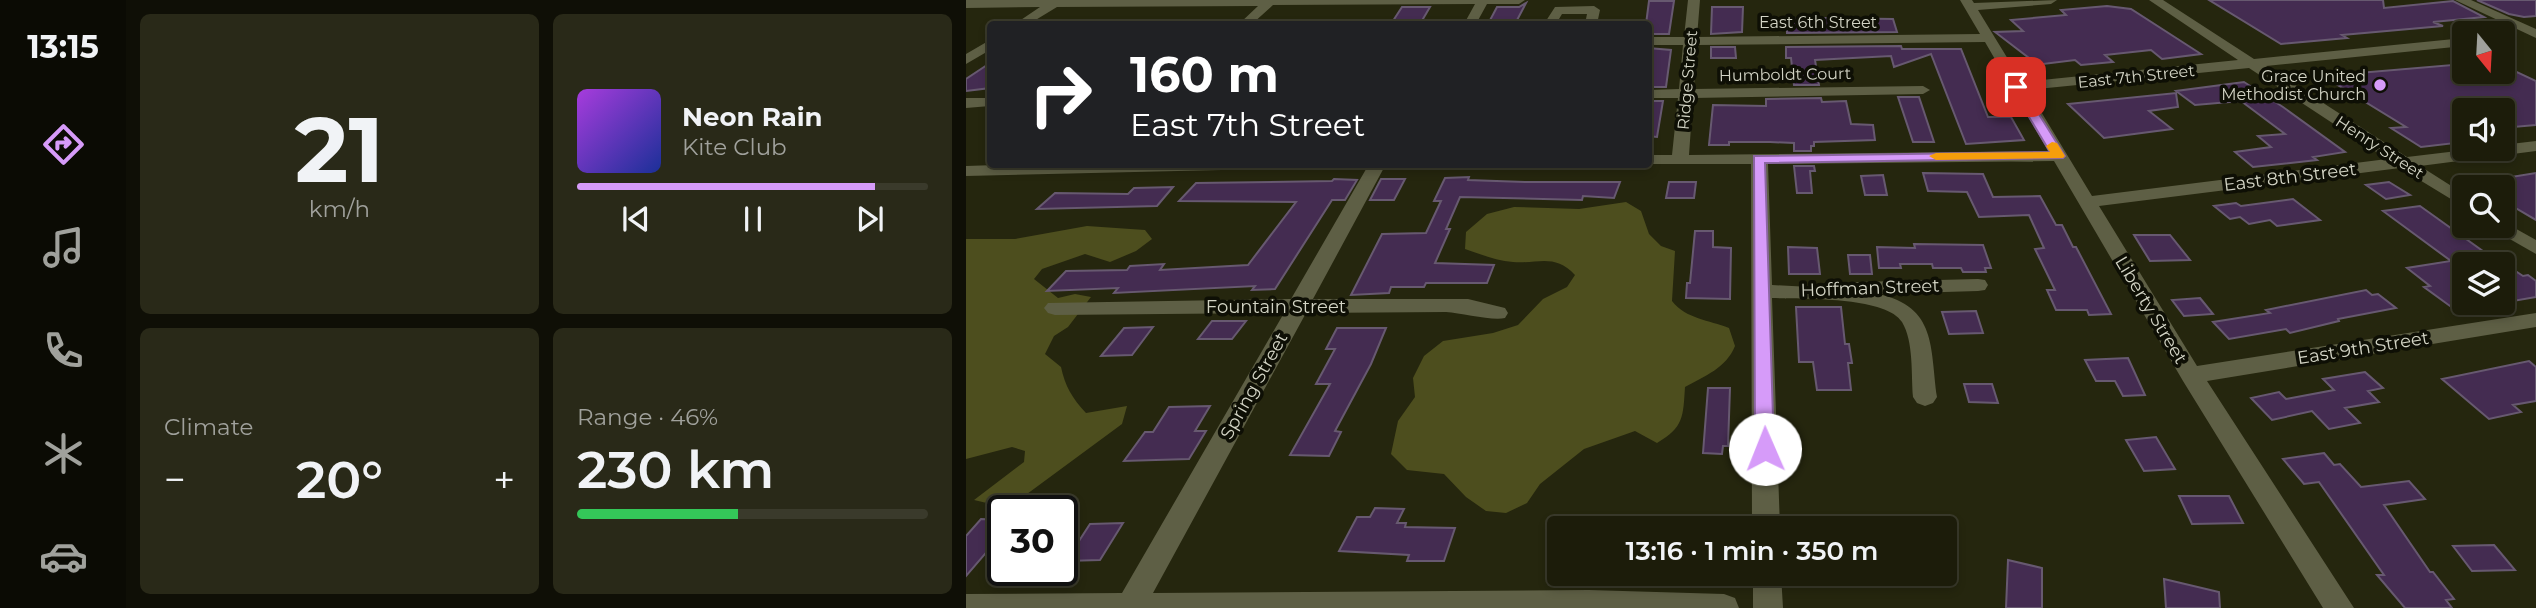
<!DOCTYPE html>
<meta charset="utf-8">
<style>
:root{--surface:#1c1c0a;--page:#292918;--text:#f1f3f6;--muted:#a0a19c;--line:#3a3a2b;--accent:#d69bf9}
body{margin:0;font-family:Montserrat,sans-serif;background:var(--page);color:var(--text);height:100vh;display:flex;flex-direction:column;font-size:26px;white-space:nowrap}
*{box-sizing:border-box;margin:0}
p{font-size:23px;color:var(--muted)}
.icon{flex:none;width:38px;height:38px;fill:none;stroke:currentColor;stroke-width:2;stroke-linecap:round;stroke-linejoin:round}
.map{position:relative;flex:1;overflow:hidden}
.side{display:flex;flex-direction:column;gap:14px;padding:14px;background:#0f0f06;width:840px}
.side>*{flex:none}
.top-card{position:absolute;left:21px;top:21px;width:665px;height:147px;border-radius:7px;box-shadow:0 4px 10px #0003,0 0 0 2px var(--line);background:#202124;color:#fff;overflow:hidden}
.needle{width:46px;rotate:162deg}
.tools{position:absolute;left:1486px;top:21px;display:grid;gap:14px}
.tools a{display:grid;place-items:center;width:63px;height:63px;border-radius:7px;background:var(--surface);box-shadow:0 4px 10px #0003,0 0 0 2px var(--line);font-size:35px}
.speed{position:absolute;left:21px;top:495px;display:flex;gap:14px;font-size:35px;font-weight:700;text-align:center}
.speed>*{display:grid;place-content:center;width:91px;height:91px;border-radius:50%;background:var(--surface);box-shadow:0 4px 10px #0003,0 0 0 2px var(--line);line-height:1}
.speed .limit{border:4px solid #111;border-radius:10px;background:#fff;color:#111}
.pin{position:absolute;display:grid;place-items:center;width:60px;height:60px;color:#fff;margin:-30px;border-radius:14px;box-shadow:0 4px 10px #0006}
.me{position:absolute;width:77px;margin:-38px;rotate:359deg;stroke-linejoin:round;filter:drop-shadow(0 0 5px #0008)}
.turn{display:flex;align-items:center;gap:24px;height:147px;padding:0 28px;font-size:32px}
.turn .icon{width:91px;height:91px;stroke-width:2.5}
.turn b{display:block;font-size:49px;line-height:60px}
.big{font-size:52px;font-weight:600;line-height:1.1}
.side .card{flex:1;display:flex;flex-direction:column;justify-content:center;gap:10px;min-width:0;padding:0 24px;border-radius:10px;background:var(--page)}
.side .dial{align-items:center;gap:0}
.dial b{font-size:91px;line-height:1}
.song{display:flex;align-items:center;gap:21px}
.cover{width:84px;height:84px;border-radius:10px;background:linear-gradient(135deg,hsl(280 70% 55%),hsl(230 70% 35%))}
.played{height:7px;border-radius:4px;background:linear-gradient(90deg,var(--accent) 85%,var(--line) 85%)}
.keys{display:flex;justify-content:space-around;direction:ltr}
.heat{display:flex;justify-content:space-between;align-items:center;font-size:38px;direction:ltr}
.charge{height:10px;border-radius:5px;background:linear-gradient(90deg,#34c759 46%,var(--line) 0)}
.side .tiles{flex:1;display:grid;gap:14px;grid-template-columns:repeat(2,1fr)}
.trip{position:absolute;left:581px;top:516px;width:410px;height:70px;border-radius:7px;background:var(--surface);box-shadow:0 4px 10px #0003,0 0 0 2px var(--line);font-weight:600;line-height:70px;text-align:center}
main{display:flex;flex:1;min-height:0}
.tabs{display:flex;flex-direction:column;width:126px;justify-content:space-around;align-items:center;background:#0b0b04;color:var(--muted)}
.tabs .icon{width:49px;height:49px}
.tabs .on{color:var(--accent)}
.tabs b{font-size:32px;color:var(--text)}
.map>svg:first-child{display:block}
.forest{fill:#4d4e1e}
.building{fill:#442c51;stroke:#675970;stroke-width:2}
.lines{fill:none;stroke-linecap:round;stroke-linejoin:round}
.minor{fill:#5e5f45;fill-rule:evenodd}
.route{fill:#d69bf9;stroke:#8b65a2;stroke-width:2}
.slow{fill:#f59e0b}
.poi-dot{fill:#d69bf9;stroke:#0e0f05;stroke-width:2.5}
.labels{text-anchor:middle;stroke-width:7;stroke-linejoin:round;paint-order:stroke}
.far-street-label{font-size:16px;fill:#d3d4c5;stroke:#0e0f05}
.far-poi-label{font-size:16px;fill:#d3d4c5;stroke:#0e0f05;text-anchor:end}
.street-label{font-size:18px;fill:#d3d4c5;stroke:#0e0f05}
</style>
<main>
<nav class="tabs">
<b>13:15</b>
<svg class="icon on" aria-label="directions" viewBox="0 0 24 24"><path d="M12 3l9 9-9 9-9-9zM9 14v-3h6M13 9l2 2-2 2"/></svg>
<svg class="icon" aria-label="music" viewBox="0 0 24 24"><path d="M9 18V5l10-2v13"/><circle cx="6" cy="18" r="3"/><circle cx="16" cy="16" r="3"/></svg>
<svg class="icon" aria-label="phone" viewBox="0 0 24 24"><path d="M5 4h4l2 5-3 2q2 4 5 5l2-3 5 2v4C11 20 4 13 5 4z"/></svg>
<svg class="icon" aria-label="climate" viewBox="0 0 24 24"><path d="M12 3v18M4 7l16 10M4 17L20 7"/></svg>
<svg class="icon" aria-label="car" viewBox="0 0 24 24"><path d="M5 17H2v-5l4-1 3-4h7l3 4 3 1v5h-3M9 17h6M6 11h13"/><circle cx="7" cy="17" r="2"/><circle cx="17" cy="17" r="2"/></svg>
</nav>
<section class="side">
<div class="tiles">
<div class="card dial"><b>21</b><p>km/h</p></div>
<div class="card">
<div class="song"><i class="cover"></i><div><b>Neon Rain</b><p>Kite Club</p></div></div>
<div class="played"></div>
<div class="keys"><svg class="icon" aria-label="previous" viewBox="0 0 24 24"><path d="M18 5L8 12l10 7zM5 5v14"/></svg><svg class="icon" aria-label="pause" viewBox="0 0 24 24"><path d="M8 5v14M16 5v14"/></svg><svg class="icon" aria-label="next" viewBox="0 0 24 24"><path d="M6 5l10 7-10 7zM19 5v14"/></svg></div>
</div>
<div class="card"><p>Climate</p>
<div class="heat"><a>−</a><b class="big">20°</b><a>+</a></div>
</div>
<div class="card"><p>Range · 46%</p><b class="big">230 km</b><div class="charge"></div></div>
</div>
</section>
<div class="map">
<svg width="1570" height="608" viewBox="0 0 1570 608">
<rect width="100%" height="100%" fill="#25260e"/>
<path class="forest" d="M 660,202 L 675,211 L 683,234 L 695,246 L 709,251 L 706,301 C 720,319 743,320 763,328 L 769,346 C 760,368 739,376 719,387 C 717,417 718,427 691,443 L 669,431 L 618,449 L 574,484 L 561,503 L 540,513 L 520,511 L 500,497 L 478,474 L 441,470 L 425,454 L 432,421 L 449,397 L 447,378 L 458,356 L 477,341 L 527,333 L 552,325 L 577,299 L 601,287 L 609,275 C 589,253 572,264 547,262 C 531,261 514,254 499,249 L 500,232 L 521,214 L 548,207 L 613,209 Z
M 121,226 L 179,230 L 186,239 L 170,251 L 144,262 L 119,254 L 76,269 L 68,279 L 92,298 L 109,294 L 125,297 L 102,327 L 88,336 L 79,354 L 95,367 C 99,386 106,398 120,413 L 161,406 L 156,424 L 61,494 L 25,504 L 8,500 L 58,462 L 59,451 L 46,447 L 0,459 L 0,239 L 49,239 Z"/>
<path class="building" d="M 1243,0 L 1417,0 L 1418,8 L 1487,1 L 1518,17 L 1467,22 L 1477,26 L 1376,35 L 1381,38 L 1315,44 Z
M 1511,0 L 1570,0 L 1570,16 L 1558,17 L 1543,14 Z
M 683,1 L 708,1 L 703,34 L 682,34 L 682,24 L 680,24 Z
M 560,3 L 549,24 L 522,24 L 531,7 L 553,7 Z
M 1141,6 L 1165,9 L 1235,54 L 1196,59 L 1185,50 L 1139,55 L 1147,62 L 1115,65 L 1109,60 L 1077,64 L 1067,61 L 1029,32 L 1057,31 L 1045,20 L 1100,15 L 1095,10 Z
M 436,7 L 464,7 L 454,24 L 425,24 Z
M 746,7 L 777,7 L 776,32 L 745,34 Z
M 861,18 L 927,19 L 931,32 L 821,33 L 821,19 Z
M 935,46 L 936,49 L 995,49 L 1022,117 L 1045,117 L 1058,140 L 1000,144 L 965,54 L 928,67 L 925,56 L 849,60 L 853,85 L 828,85 L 825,58 L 820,58 L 820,47 Z
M 745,47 L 769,47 L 770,58 L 745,58 Z
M 682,48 L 705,50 L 700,87 L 682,87 Z
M 24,63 L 24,88 L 0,91 L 0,79 Z
M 1498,64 L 1498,72 L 1536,72 L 1536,65 L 1570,81 L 1570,125 L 1536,128 L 1536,110 L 1498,110 L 1498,139 L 1494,140 L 1498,142 L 1455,147 L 1425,128 L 1440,127 L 1357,76 Z
M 1278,82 L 1317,107 L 1379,152 L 1347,157 L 1351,160 L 1287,167 L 1269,152 L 1305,147 L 1292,136 L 1319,134 L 1275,101 L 1229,105 L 1210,91 Z
M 1210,93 L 1212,107 L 1183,111 L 1206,129 L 1138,138 L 1102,104 Z
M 932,97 L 953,97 L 968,142 L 947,142 Z
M 855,98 L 856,102 L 880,101 L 885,124 L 907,125 L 909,140 L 848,142 L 848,146 L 845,146 L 845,151 L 828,151 L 828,143 L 804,142 L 763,142 L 763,145 L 743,145 L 747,105 L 800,106 L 800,99 Z
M 682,101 L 697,101 L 691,137 L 682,136 Z
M 828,166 L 848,166 L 849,171 L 844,171 L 846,193 L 831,193 Z
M 957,173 L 1017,174 L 1027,197 L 1074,196 L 1090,225 L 1096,225 L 1107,247 L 1110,247 L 1145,314 L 1123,315 L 1121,310 L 1090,310 L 1081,290 L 1089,290 L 1069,249 L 1078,248 L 1063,215 L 1013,217 L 1001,192 L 962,191 Z
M 1570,173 L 1570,220 L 1536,200 L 1536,187 L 1515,187 L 1508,183 Z
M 917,175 L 921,195 L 899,195 L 895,176 Z
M 503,177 L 502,180 L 559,182 L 654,182 L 648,198 L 617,196 L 616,200 L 494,197 L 480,229 L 484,229 L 469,263 L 528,265 L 521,283 L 460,283 L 458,287 L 425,287 L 423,293 L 385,295 L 416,234 L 460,233 L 475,201 L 468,201 L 479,178 Z
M 368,179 L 391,180 L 379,200 L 366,200 L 309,289 L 286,290 L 289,286 L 148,293 L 152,288 L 81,291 L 100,271 L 161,270 L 164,266 L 198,264 L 194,270 L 282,265 L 330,202 L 213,201 L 230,183 L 366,181 Z
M 415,179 L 439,179 L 428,200 L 404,200 Z
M 703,182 L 730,182 L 728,198 L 700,198 Z
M 1423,182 L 1444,195 L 1420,199 L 1400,185 Z
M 207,187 L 191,206 L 71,209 L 89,193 L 162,194 L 168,188 Z
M 1327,199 L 1354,220 L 1311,226 L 1304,220 L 1283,224 L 1274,217 L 1264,219 L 1248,206 L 1270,203 L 1275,206 Z
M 1454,206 L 1535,264 L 1498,264 L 1498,303 L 1484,306 L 1458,287 L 1464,286 L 1441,268 L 1485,261 L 1417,211 Z
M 729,231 L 747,231 L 747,247 L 765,248 L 764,299 L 720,298 L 721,283 L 724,283 Z
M 1168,235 L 1204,235 L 1224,260 L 1184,261 Z
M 948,244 L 1017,245 L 1025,268 L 1019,268 L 1020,272 L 997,272 L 995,268 L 967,268 L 966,264 L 934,264 L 935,268 L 913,268 L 911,247 L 949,248 Z
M 822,247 L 851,248 L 854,274 L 823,274 Z
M 882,255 L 904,255 L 906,274 L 884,274 Z
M 1536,262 L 1557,276 L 1562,275 L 1570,281 L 1570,297 L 1547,301 L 1536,294 Z
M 1400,290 L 1406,295 L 1412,294 L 1430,308 L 1372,319 L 1373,321 L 1324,333 L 1320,329 L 1263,339 L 1247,322 L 1304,313 L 1300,310 Z
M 1234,298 L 1247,314 L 1218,316 L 1206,300 Z
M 830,307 L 875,307 L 879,344 L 883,344 L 886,363 L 882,363 L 885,390 L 851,390 L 847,362 L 833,362 Z
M 1010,311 L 1017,333 L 983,334 L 976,312 Z
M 246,321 L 280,321 L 266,339 L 232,339 Z
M 187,327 L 166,355 L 135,356 L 158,328 Z
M 371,328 L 420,328 L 405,364 L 369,431 L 375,432 L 363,456 L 324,455 L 364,384 L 350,384 L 369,349 L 360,349 Z
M 1162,358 L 1179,395 L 1157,396 L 1149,381 L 1130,381 L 1119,360 Z
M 1563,361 L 1570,367 L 1570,401 L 1547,405 L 1555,412 L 1523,419 L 1476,379 Z
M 1399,372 L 1417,388 L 1402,391 L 1413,402 L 1379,408 L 1394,423 L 1363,429 L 1346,411 L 1306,420 L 1285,398 L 1313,392 L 1320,399 L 1368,390 L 1357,379 Z
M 998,384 L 1026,384 L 1032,403 L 1003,402 Z
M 742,388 L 764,388 L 762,446 L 757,446 L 756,454 L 737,453 Z
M 244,406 L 229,431 L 240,431 L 223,459 L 158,461 L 179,432 L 187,432 L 203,407 Z
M 1190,437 L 1209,469 L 1178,471 L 1160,440 Z
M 1358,453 L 1368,465 L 1374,464 L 1395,487 L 1443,481 L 1459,499 L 1418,505 L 1464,572 L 1467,572 L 1488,599 L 1480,600 L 1486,608 L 1439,608 L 1411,575 L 1418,575 L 1353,482 L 1338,484 L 1317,459 Z
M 1213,496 L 1263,496 L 1277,523 L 1226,524 Z
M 409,508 L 438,509 L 431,523 L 440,523 L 439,527 L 489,528 L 478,561 L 441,561 L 443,555 L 373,551 L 391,517 L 404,517 Z
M 15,519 L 37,520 L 37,533 L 0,576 L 0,536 Z
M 157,523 L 134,560 L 100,561 L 124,524 Z
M 1528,545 L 1549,570 L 1506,571 L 1487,546 Z
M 1042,560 L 1076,568 L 1076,608 L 1040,608 Z
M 1198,579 L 1253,592 L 1254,608 L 1200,608 Z"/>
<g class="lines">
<path class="minor" d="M 0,0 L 559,0 L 553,4 L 521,4 L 510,24 L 498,24 L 509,4 L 307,5 L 286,24 L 273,24 L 292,6 L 91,7 L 63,24 L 49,24 L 74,7 L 0,8 Z
M 722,0 L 734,0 L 731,37 L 1014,34 L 994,0 L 1006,0 L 1008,3 L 1091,0 L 1085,4 L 1012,10 L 1056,82 L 1272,60 L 1183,0 L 1197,0 L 1288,59 L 1498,38 L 1498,46 L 1300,66 L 1441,157 L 1508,149 L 1536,149 L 1536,145 L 1570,141 L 1570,151 L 1454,166 L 1498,194 L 1498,207 L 1434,168 L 1133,206 L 1231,366 L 1570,313 L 1570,327 L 1241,381 L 1388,608 L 1357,608 L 1217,381 L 1088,161 L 802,164 L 806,285 L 882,289 L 885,283 L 892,282 L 1012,279 L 1019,280 L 1022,285 L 1019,290 L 1012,291 L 912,294 C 971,307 964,347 971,397 L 967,403 L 959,406 L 951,403 L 947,397 C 945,375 948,342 936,322 C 920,296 835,299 806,298 L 814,528 L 786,528 L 785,164 L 680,164 L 682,164 L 682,155 L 706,155 L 712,98 L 682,98 L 682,90 L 713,89 L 717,45 L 682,45 L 682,37 L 718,37 ZM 1019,42 L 1082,151 L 723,155 L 727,98 L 957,94 L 964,90 L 957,86 L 728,89 L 731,45 ZM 1283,68 L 1421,159 L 1126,196 L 1062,90 Z
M 1489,0 L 1505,0 L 1570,29 L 1570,38 Z
M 628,6 L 634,10 L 631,24 L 619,24 L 621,14 L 596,14 L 590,24 L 578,24 L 589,7 Z
M 24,40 L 24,50 L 0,64 L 0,54 Z
M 0,98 L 24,98 L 24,106 L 0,108 Z
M 58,164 L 307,164 L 299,169 L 0,176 L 0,166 Z
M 403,164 L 420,164 L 347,299 L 502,299 L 539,308 L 542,313 L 539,318 C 526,321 496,313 480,312 L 340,313 L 187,593 L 623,590 L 758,594 L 769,598 L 773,608 L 0,608 L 0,594 L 156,593 L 318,313 L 89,315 L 82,313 L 78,308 L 82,303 L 325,299 Z
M 1536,221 L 1570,240 L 1570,254 L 1528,230 L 1526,226 L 1536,226 Z
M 787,574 L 815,574 L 817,608 L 787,608 Z"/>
</g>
<path class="route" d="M 1050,83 L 1056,87 L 1099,156 L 1097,158 L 799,163 L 808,449 L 805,455 L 799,457 L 792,455 L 789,449 L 788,156 L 1084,152 L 1045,87 Z"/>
<path class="slow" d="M 1086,142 L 1091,143 L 1099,156 L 1097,158 L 970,160 L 963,156 L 970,153 L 1084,152 L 1080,146 Z"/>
<circle class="poi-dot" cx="1414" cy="85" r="7"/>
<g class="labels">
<g class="far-street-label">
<text x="852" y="28">East 6th Street</text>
<text transform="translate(819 74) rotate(-1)" y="6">Humboldt Court</text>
<text transform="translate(1170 76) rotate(-6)" y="6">East 7th Street</text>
<text transform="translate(721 80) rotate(-85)" y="6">Ridge Street</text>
<text transform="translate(1414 147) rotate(33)" y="6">Henry Street</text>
</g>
<g class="far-poi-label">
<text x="1400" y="82">Grace United<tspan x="1400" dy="18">Methodist Church</tspan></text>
</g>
<g class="street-label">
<text transform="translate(1324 177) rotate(-7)" y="6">East 8th Street</text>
<text transform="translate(904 288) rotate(-2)" y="6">Hoffman Street</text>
<text x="310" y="313">Fountain Street</text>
<text transform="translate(1185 310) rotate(59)" y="6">Liberty Street</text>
<text transform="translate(1397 348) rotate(-9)" y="6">East 9th Street</text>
<text transform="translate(288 386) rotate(-61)" y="6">Spring Street</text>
</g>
</g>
</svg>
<div class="tools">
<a><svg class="needle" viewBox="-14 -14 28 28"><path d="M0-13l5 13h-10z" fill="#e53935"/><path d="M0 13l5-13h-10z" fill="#a0a19c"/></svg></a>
<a><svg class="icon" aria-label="sound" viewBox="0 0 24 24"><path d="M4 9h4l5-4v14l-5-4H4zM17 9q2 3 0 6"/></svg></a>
<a><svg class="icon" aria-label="search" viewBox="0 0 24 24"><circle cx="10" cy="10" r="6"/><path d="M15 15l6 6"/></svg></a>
<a><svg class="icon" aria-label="layers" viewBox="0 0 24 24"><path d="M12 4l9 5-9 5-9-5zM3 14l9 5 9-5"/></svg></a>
</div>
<div class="speed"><div class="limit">30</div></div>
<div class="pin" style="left:1050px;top:87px;background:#d93025"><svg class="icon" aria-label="arrive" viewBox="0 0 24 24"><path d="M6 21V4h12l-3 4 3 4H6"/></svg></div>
<svg class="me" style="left:799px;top:449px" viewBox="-20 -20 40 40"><circle r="19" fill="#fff"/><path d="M0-13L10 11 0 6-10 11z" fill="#d69bf9"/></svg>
<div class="trip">13:16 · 1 min · 350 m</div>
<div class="top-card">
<div class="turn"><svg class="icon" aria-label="right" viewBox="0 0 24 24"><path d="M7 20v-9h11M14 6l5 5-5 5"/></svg><div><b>160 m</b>East 7th Street</div></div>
</div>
</div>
</main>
